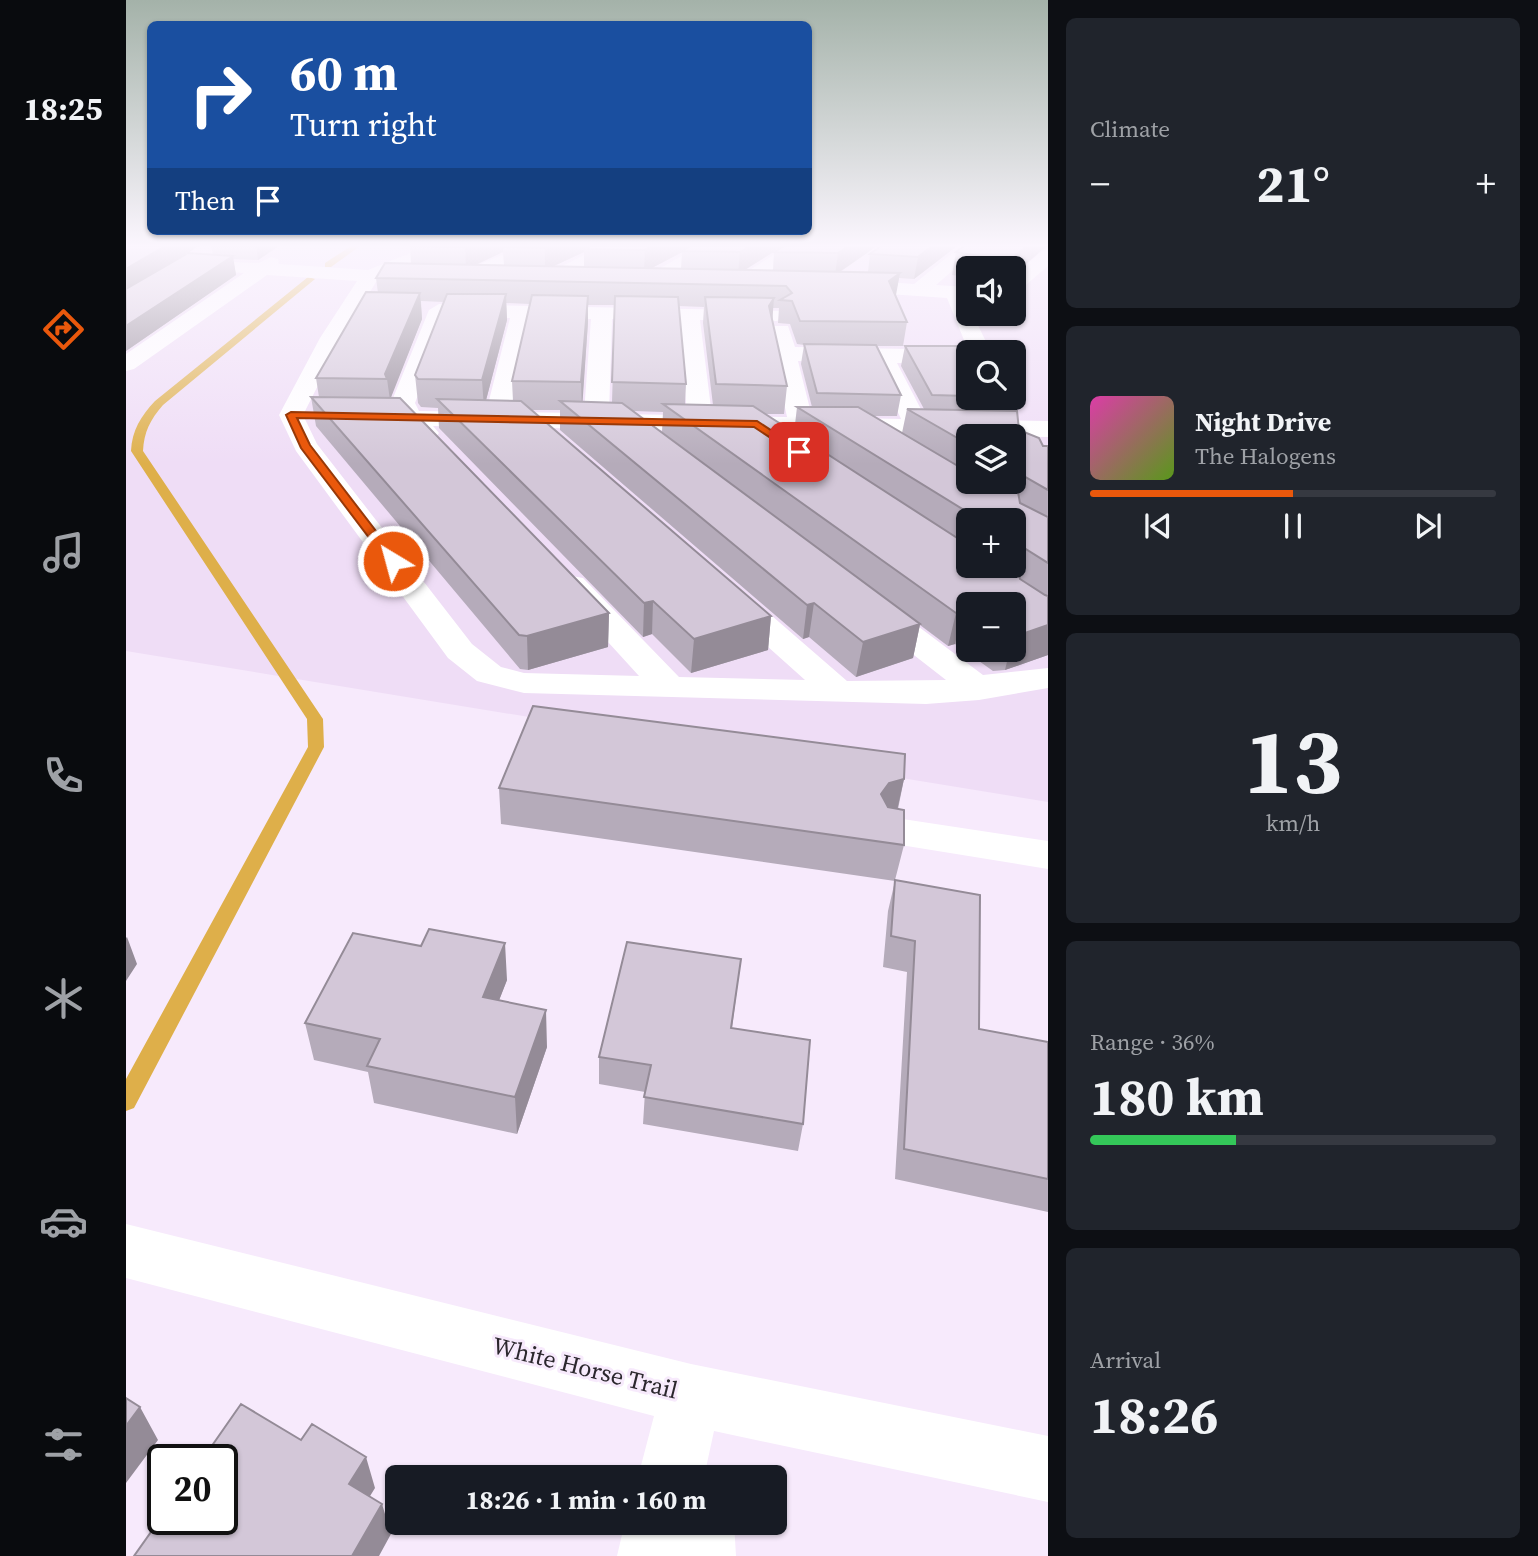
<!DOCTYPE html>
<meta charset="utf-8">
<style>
:root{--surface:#171b24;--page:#20242c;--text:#f1f3f6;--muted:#9ea1a6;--line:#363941;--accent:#ea580c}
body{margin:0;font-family:"Source Serif 4",serif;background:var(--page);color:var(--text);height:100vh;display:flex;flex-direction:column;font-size:26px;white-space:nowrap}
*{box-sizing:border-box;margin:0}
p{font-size:23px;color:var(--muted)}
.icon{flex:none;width:38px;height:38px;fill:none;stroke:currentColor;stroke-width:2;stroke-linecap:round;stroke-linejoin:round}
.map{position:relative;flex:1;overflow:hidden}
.side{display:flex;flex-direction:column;gap:18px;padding:18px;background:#0d0f14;width:490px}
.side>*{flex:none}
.top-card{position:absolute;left:21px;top:21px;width:665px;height:214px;border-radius:10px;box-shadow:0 2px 5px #0004;background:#1a4fa0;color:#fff;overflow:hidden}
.controls{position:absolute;left:830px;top:256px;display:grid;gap:14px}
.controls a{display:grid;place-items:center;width:70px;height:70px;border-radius:10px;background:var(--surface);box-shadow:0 2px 5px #0004;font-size:35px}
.speed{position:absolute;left:21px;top:1444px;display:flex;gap:14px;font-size:35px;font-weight:700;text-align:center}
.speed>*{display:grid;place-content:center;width:91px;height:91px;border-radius:50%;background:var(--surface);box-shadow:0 2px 5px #0004;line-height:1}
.speed .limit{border:4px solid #111;border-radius:10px;background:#fff;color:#111}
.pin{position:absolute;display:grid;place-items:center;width:60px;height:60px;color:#fff;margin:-30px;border-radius:14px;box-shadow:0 4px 10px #0006}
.me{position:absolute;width:77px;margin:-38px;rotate:323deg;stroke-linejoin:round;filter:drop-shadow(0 0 5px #0008)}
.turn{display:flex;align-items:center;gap:24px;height:147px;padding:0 28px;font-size:32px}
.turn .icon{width:91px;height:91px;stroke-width:2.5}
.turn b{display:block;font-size:49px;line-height:60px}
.then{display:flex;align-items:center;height:66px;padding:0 28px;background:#0003;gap:14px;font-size:26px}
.big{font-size:52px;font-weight:700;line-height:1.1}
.side .card{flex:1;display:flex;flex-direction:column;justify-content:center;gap:10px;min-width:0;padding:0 24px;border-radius:10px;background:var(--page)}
.side .dial{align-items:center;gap:0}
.dial b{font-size:91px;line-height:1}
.song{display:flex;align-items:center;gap:21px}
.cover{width:84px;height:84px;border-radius:10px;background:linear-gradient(135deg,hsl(320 70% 55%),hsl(90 70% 35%))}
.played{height:7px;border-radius:4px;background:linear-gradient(90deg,var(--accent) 50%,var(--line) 50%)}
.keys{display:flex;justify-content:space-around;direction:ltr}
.heat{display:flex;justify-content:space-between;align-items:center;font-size:38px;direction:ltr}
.charge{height:10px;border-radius:5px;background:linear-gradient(90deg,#34c759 36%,var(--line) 0)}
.trip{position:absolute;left:259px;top:1465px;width:402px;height:70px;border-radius:10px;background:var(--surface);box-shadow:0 2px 5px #0004;font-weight:700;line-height:70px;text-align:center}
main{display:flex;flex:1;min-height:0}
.dock{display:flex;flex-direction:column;width:126px;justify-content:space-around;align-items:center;background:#090b0e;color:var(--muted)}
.dock .icon{width:49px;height:49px}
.dock .on{color:var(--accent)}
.dock b{font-size:32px;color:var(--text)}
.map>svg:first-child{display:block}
.built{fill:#efddf6;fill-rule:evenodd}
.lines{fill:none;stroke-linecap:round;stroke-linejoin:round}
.stream{fill:#deaf4a;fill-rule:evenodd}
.minor{fill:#fff;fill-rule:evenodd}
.wall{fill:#b5abba;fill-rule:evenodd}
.shaded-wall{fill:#948b97}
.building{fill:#d3c7d8;stroke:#948b97;stroke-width:2}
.route{fill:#ea580c;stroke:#983908;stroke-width:2}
.labels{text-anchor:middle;stroke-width:6;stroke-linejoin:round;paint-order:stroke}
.near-street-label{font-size:24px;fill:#2b272d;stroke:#f7eafc}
</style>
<main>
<nav class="dock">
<b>18:25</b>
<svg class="icon on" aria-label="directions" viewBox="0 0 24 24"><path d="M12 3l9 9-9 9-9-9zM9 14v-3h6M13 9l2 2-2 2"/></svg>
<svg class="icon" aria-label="music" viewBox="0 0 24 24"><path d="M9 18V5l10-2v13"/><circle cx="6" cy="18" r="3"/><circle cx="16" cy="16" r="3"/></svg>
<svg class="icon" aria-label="phone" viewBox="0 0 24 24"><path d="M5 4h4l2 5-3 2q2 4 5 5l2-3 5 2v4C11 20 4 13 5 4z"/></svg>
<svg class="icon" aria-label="climate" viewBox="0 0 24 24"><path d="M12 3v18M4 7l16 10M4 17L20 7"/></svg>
<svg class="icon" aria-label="car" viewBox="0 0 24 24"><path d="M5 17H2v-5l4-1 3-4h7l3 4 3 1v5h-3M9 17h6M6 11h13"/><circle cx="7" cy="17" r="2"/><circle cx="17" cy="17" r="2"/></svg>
<svg class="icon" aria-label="filters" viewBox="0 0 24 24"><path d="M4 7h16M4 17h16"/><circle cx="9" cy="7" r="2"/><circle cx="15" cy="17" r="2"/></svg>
</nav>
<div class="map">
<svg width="922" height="1556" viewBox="0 0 922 1556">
<rect width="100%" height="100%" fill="#f7eafc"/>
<path class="built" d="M 67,246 L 922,246 L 922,802 L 0,651 L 0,289 ZM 842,268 L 887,268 L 887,313 L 842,313 ZM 842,352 L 887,352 L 887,397 L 842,397 ZM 842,436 L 887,436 L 887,481 L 842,481 ZM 842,520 L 887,520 L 887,565 L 842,565 ZM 842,604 L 887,604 L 887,649 L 842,649 Z"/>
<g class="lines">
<path class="stream" d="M 225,246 L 234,246 L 205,267 L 199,267 L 199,263 Z
M 182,277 L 189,279 L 37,405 C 24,420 18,432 17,451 L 197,719 L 198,747 L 8,1108 L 0,1111 L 0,1079 L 182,747 L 181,719 L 5,451 C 6,430 15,416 29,401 Z"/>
<path class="minor" d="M 302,246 L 327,246 L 274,271 L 312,273 L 315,277 L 312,281 L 250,282 L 216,338 L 177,415 L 191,444 L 346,644 L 375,667 L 398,673 L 513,676 L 430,585 L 435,578 L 446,576 L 457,578 L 553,677 L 679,680 L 594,604 L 589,597 L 594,590 L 605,588 L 616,590 L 721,681 L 820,680 L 739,617 L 734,610 L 739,603 L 750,600 L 761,603 L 857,675 L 922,668 L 922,688 L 853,700 L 800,704 L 398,693 L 351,681 L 322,658 L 170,451 L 153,415 L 194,338 L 231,281 L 141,275 L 8,369 L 0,371 L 0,354 L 118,273 L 63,270 L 54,264 L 56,260 L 133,263 L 145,257 L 152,259 L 153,264 L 242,270 Z
M 397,246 L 421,246 L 345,282 L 338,284 L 328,278 L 331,274 Z
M 476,246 L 499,246 L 426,284 L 412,284 L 409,280 Z
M 573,246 L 595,246 L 529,285 L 522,287 L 512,281 Z
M 662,246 L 683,246 L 623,287 L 609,287 L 606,283 L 609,279 Z
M 835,246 L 855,246 L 810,285 L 842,287 L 842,313 L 846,313 L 865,352 L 842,352 L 842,364 L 771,363 L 800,419 L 922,421 L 922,437 L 307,426 L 313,433 L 309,438 C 294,442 289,436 279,425 L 233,422 L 230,417 L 233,412 L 269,410 L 265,403 L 303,310 L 313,304 L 658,311 L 661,315 L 651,321 L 574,320 L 586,416 L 661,417 L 643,331 L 646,326 L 662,326 L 669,347 L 842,350 L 821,298 L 718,291 L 708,285 L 718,279 L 788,284 ZM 321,316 L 384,318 L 360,412 L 293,411 L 289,403 ZM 405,318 L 465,319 L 458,413 L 384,412 ZM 486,319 L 553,320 L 561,415 L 483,414 ZM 672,361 L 749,362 L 775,419 L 686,417 Z
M 922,250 L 922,266 L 894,290 L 887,292 L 887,276 L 915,252 Z
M 770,818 L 922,841 L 922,869 L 756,842 L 750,832 L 756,822 Z
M 0,1224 L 565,1364 L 922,1436 L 922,1502 L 588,1431 L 578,1477 L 512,1477 L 528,1416 L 0,1278 Z
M 499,1522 L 608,1522 L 610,1556 L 491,1556 Z"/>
</g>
<path class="wall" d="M 0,246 L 73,246 L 55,257 L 87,255 L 85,246 L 153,246 L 132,260 L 107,259 L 110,275 L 0,351 Z
M 284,246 L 657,246 L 619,270 L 647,270 L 648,252 L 751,246 L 714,272 L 742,272 L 744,254 L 831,246 L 788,279 L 773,278 L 769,296 L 781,322 L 777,346 L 751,346 L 775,395 L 771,416 L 746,416 L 776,433 L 781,409 L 798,409 L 775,366 L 779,346 L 842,352 L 842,397 L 883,397 L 880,410 L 893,430 L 917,446 L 922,446 L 922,655 L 879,670 L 867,671 L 829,644 L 822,646 L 794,625 L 787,658 L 730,677 L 683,637 L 677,639 L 434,430 L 434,410 L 405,410 L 645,616 L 642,650 L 565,673 L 526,634 L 517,637 L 313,428 L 312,408 L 295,407 L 292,403 L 289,375 L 318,302 L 295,301 L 296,319 L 264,398 L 483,613 L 482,647 L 402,670 L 394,669 L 190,426 L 185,397 L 193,397 L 190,378 L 252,293 L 250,278 L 285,263 ZM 377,252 L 378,265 L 350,265 ZM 458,252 L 458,267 L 428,266 ZM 556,252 L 555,269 L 526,268 ZM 380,303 L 404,304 L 386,381 L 387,401 L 360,400 L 381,320 ZM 462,305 L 489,305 L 486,402 L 456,402 L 462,322 ZM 553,306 L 578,307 L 577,323 L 587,405 L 559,404 L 560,384 ZM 647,308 L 653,308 L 652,323 L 664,324 L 671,344 L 678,345 L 675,364 L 686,407 L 671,407 L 668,433 L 639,414 L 658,414 L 661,386 L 646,320 ZM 507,411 L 537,412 L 536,432 L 648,516 ZM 842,436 L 887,436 L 887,481 L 842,481 ZM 842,520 L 887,520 L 887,565 L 842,565 ZM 842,604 L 887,604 L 887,649 L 842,649 Z
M 921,246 L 887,268 L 842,268 L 842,277 L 826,275 L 830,252 Z
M 778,779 L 772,809 L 778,845 L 769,880 L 853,1029 L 922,1042 L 922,1212 L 769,1179 L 781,972 L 757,967 L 762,911 L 769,881 L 375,824 L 373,788 Z
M 295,946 L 381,980 L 373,1000 L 421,1047 L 391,1134 L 248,1103 L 242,1072 L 188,1060 L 179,1023 Z
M 615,959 L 606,1028 L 677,1124 L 672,1151 L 517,1124 L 519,1092 L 473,1084 L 473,1057 Z"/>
<path class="shaded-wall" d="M 39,246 L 73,246 L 0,292 L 0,269 Z
M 130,246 L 153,246 L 132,260 Z
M 342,246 L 391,246 L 377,247 L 377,252 L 340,269 L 339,247 Z
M 424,246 L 470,246 L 458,249 L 458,252 L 419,270 L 419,248 Z
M 527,246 L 568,246 L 518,272 L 519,250 Z
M 624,246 L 657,246 L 612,274 L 614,252 Z
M 722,246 L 751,246 L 709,275 L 712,253 Z
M 806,246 L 831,246 L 788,279 L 792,257 Z
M 901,246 L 921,246 L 887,275 L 887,268 L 881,268 L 883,261 Z
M 107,256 L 110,275 L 0,351 L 0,326 Z
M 774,273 L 770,295 L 759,304 L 763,281 Z
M 294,293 L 296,319 L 264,400 L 261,379 L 259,374 Z
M 380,294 L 381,320 L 358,408 L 356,380 Z
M 462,296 L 462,322 L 456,410 L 455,382 Z
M 648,298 L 646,324 L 643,306 Z
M 527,601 L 526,634 L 517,637 L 518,603 Z
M 688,603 L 683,637 L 677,639 L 681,605 Z
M 837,611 L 829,644 L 822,646 L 830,613 Z
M 483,613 L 482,647 L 402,670 L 401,636 Z
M 645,616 L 642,650 L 565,673 L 568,639 Z
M 794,624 L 787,658 L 730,677 L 737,642 Z
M 922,625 L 922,655 L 879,670 L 884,649 L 887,649 L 888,637 Z
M 778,779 L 770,815 L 755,819 L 755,794 L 763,783 Z
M 1,937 L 11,964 L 0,981 L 0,938 Z
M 379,943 L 381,980 L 360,1034 L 357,997 Z
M 420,1010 L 421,1047 L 391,1134 L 389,1097 Z
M 14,1407 L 32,1440 L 0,1483 L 0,1426 Z
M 240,1457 L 249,1488 L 233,1514 L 223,1484 Z
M 256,1504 L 265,1534 L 253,1556 L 226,1556 Z"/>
<path class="building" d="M 0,246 L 39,246 L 0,269 Z
M 284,246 L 342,246 L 339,247 Z
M 380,246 L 424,246 L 419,248 L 377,247 Z
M 464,246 L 527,246 L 519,250 L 458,249 Z
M 565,246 L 624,246 L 614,252 L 556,251 Z
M 658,246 L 722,246 L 712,253 L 648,252 Z
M 755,246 L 806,246 L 792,257 L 744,254 Z
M 838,246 L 901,246 L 883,261 L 830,252 Z
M 62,253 L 107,256 L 0,326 L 0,289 Z
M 259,263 L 774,273 L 763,281 L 781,322 L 674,321 L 666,301 L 654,300 L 666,293 L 660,286 L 250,278 Z
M 240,292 L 294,293 L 259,374 L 261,379 L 190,378 Z
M 321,294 L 380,294 L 356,380 L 292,379 L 289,375 Z
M 406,295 L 462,296 L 455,382 L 386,381 Z
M 489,296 L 552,297 L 560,384 L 486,382 Z
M 579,297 L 648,298 L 643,306 L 661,386 L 590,384 Z
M 678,344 L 750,345 L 775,395 L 691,393 Z
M 779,346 L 834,346 L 845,352 L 842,352 L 842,396 L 806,395 Z
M 185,397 L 274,398 L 483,613 L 401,636 L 393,635 Z
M 311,399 L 395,401 L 645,616 L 568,639 L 527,601 L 518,603 Z
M 434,401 L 496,403 L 794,624 L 737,642 L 688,603 L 681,605 Z
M 537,404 L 627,406 L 842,545 L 842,565 L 872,565 L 886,574 L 893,574 L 894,579 L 919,595 L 922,596 L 922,625 L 887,637 L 887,604 L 842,604 L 842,614 L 837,611 L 830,613 Z
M 671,407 L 732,407 L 842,472 L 842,481 L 857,481 L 875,492 L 892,492 L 894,503 L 922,517 L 922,563 L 887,541 L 887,520 L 851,520 L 851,518 Z
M 781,409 L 891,411 L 893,430 L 913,438 L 917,446 L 922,446 L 922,490 L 887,470 L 887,436 L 842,436 L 842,444 Z
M 407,706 L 779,754 L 778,779 L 763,783 L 755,794 L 762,807 L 778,810 L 778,845 L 373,788 Z
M 769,880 L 854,895 L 853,1029 L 922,1042 L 922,1179 L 778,1149 L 789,941 L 765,936 Z
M 303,929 L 379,943 L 357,997 L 420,1010 L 389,1097 L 241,1066 L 254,1039 L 179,1023 L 227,933 L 295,946 Z
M 501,942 L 615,959 L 605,1028 L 684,1040 L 677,1124 L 518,1097 L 525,1065 L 473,1057 Z
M 0,1398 L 14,1407 L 0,1426 Z
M 115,1404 L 175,1440 L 186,1424 L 240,1457 L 223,1484 L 256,1504 L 226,1556 L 8,1556 L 37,1515 L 37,1519 L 96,1519 L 96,1460 L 76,1460 Z"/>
<linearGradient id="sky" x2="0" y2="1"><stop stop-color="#a4b2a9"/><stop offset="0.53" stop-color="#fbf6fe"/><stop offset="1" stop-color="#fbf6fe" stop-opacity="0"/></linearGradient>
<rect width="922" height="464" fill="url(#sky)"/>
<path class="route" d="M 165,412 L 631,421 L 678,452 L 669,454 L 628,427 L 171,418 L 184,445 L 273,561 L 267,565 L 263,564 L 175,448 L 160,415 Z"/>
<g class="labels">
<g class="near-street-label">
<text transform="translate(459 1368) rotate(14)" y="8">White Horse Trail</text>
</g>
</g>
</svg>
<div class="controls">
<a><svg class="icon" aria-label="sound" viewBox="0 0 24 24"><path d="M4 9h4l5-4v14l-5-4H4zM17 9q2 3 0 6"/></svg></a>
<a><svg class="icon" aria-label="search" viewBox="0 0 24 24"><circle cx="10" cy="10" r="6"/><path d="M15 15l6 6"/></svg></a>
<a><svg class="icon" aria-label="layers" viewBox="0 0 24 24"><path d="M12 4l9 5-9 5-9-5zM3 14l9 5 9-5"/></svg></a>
<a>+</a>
<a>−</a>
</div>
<div class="speed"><div class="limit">20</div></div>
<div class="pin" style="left:673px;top:452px;background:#d93025"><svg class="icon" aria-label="arrive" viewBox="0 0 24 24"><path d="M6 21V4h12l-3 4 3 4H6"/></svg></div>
<svg class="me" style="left:267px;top:561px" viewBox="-20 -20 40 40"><circle r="17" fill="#ea580c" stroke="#fff" stroke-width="3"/><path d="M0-11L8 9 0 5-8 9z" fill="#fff"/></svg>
<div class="trip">18:26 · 1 min · 160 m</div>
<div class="top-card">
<div class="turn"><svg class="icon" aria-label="right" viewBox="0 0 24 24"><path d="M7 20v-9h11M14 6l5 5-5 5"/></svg><div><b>60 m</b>Turn right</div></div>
<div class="then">Then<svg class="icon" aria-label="arrive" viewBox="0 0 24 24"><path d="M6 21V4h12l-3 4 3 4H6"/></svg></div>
</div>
</div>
<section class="side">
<div class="card"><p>Climate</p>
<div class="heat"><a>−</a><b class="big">21°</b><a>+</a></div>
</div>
<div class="card">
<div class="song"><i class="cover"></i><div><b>Night Drive</b><p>The Halogens</p></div></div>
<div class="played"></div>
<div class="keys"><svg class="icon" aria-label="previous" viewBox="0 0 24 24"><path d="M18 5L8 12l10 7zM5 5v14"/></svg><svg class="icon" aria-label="pause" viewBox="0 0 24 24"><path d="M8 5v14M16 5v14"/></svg><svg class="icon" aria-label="next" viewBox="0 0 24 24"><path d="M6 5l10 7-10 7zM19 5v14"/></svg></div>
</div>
<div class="card dial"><b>13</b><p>km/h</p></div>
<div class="card"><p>Range · 36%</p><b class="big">180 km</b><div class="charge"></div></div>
<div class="card"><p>Arrival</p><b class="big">18:26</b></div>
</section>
</main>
